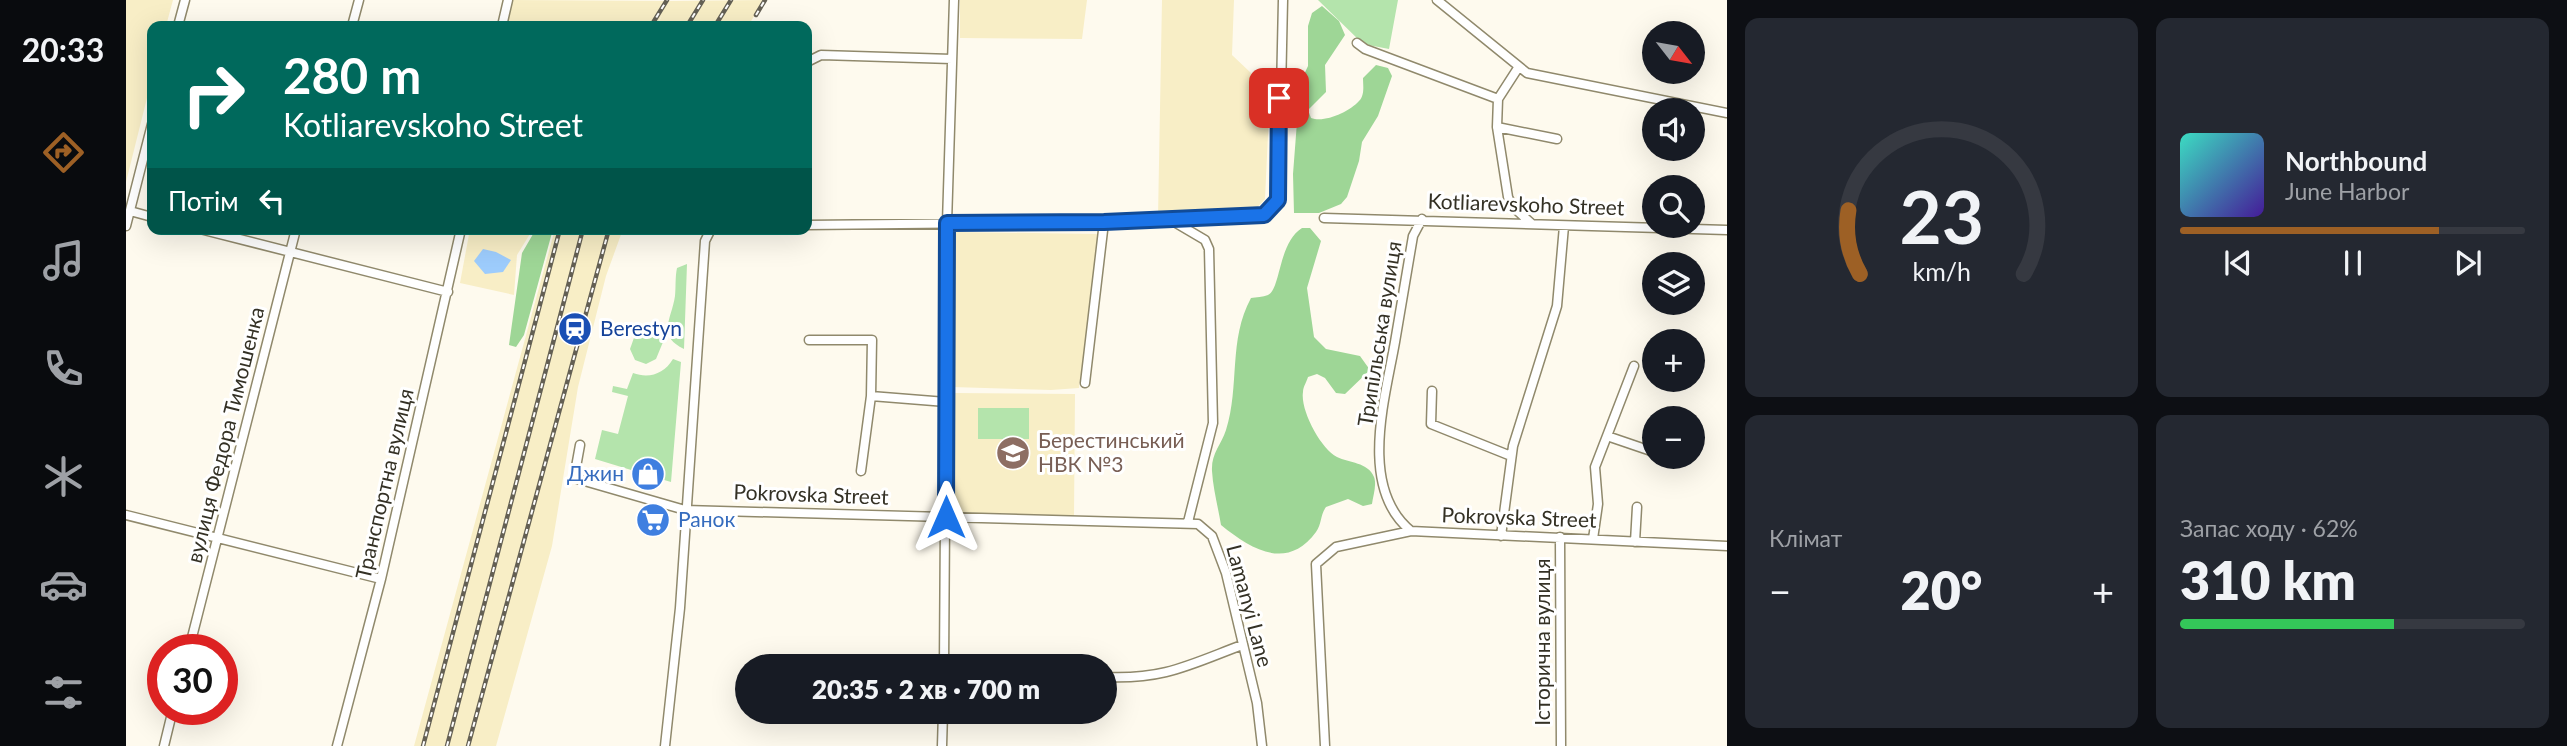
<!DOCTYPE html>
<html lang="uk">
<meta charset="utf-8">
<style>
:root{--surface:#171b24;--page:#242831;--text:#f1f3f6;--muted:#9ea1a6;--line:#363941;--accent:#9d6025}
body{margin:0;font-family:Lato,sans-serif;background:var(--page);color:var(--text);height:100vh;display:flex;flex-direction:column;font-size:26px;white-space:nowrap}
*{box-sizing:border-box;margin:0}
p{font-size:23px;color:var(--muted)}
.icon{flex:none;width:38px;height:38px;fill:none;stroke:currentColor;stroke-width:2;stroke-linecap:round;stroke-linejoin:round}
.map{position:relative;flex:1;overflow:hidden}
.side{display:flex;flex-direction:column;gap:18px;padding:18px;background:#0d0f14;width:840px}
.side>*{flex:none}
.banner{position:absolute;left:21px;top:21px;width:665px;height:214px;border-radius:14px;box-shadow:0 7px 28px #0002;background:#00695c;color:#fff;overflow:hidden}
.needle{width:46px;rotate:121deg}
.controls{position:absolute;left:1516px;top:21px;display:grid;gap:14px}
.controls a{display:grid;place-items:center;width:63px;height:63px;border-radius:50%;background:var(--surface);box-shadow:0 7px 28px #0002;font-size:35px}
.speed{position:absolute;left:21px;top:634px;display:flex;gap:14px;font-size:35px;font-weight:700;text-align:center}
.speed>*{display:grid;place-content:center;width:91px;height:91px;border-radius:50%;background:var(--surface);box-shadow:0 7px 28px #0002;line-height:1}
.speed .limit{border:10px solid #d22;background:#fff;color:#111}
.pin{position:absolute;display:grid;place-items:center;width:60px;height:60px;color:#fff;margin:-30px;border-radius:14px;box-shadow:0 4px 10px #0006}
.me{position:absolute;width:77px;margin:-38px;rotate:0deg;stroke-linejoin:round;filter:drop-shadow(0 0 5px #0008)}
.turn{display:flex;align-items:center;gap:24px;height:147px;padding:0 21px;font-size:32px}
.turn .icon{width:91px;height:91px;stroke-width:2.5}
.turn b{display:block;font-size:49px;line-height:60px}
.then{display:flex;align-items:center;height:66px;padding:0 21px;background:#0003;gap:14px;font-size:26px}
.big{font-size:52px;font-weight:800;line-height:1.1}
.side .card{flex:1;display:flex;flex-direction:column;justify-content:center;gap:10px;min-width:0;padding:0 24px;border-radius:14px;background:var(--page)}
.side .dial{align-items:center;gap:0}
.dial svg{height:182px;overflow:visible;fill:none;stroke:var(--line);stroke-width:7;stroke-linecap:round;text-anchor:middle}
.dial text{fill:var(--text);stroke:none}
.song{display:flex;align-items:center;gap:21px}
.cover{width:84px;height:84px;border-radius:10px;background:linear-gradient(135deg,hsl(170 70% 55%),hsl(260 70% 35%))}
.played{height:7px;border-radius:4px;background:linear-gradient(90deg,var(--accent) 75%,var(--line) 75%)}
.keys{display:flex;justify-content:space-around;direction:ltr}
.heat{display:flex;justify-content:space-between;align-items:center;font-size:38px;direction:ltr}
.charge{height:10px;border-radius:5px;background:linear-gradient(90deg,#34c759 62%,var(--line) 0)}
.side .tiles{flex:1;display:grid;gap:18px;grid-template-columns:repeat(2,1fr)}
.trip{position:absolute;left:609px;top:654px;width:382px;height:70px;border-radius:35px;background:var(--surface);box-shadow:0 7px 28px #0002;font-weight:800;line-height:70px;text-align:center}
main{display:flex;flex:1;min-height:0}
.menu{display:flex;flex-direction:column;width:126px;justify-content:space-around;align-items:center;background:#090b0e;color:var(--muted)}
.menu .icon{width:49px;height:49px}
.menu .on{color:var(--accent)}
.menu b{font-size:32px;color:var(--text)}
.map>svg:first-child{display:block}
.built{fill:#f8eec6}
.green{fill:#b4e4ac}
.forest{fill:#9ed696}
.water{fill:#9dccfc}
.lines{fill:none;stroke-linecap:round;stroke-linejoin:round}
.minor-casing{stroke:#90896c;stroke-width:11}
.minor{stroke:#fff;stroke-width:8}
.rail-casing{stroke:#646054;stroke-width:4.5}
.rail{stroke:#fff;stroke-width:2;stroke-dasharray:5;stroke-linecap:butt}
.route-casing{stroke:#114b97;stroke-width:18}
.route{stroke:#1a73e8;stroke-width:12}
.labels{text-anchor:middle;stroke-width:6;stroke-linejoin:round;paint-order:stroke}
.street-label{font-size:21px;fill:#343125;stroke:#fff}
.transit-label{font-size:21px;fill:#164399;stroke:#fff;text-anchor:start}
.education-label{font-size:21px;fill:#785e54;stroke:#fff;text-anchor:start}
.shop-label{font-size:21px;fill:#366cbe;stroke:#fff;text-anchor:end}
</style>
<main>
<nav class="menu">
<b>20:33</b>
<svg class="icon on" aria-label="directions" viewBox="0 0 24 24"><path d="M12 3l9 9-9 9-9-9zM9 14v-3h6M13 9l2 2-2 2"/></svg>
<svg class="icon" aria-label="music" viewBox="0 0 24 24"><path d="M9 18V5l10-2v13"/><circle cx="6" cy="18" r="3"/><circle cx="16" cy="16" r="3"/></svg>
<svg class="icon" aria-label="phone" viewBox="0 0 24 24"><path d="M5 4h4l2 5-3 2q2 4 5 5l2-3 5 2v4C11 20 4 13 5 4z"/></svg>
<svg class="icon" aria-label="climate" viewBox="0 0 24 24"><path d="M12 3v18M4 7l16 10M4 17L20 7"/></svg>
<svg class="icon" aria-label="car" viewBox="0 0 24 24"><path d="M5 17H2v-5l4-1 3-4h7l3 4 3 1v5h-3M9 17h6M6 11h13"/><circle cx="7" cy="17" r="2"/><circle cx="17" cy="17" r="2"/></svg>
<svg class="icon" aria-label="filters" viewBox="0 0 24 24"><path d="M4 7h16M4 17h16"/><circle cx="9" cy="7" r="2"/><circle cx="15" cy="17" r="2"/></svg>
</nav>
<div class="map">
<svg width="1601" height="746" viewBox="0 0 1601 746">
<rect width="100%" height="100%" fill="#fefaee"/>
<path class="built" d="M 0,0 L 47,0 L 40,26 L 26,26 L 26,78 L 0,182 Z
M 386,0 L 546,1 L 638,0 L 622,26 L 531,26 L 536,15 L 530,26 L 381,26 Z
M 834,0 L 961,0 L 956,39 L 834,38 Z
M 1036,0 L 1108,0 L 1106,55 L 1125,73 L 1123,106 L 1143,113 L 1139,199 L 1127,212 L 1032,217 Z
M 344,229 L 407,229 L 391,255 L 388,295 L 334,283 Z
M 429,229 L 497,229 L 480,276 L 452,387 L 426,546 L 370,746 L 288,746 Z
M 827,232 L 973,234 L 953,388 L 925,390 L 826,387 Z
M 827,393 L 949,394 L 948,516 L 824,512 Z"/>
<path class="green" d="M 1192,0 L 1272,0 L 1263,49 L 1237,44 Z
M 561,264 L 558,349 C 530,336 546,318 549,296 C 550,287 549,277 551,268 Z
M 517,328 L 532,332 L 537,342 L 530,359 L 520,364 L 509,360 L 504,349 L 509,335 Z
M 547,359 L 555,362 L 545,482 L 528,477 L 530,461 L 517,459 L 515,473 L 469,459 L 476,430 L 492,434 L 502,396 L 486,392 L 487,386 L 501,389 L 507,373 C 523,379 538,374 547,359 Z
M 852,408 L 903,408 L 903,439 L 852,439 Z"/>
<path class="forest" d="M 1196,6 L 1213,21 L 1219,35 L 1199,65 L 1200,92 L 1182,110 L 1185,118 C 1199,123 1223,112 1233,101 C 1239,95 1237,85 1237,78 L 1250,65 L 1262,68 L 1266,76 L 1252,116 L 1236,142 L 1233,161 L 1221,197 L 1215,204 L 1193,213 L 1168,213 L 1167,174 L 1174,83 L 1182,66 L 1182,26 L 1186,13 Z
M 1176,228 L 1184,228 L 1195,241 L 1181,288 L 1188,337 L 1200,349 L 1234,356 L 1244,370 L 1219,394 L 1210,393 L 1199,378 L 1191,374 L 1182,377 C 1181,381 1177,387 1177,392 C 1174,410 1195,449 1211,457 C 1223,463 1242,462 1248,477 C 1251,485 1247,496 1246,504 L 1237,506 L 1222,499 L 1200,507 C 1194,515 1196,524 1190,532 C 1161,571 1126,550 1095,525 C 1092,507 1087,488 1086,471 C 1085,454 1095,445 1100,430 C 1114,386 1102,340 1125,298 C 1130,297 1137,297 1142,295 C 1155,289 1152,243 1176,228 Z
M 410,229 L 427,229 L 398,335 L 390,347 L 383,345 L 396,253 Z"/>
<path class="water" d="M 357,249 L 370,252 L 385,260 L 377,272 L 359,274 L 348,261 Z"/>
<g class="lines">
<g class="minor-casing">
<path id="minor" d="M 1311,0 L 1401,73 L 1601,113
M 52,26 L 59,0
M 226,26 L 233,0
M 376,26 L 382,0
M 1231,43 L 1239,49 L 1372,99
M 681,62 L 695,55 L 826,59
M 1392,68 L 1372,99 L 1371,127 L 1382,197 L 1386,206 L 1406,224
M 1371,127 L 1431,139
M 4,211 L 26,217
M 1198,218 L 1601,230
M 1045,220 L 1079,240 L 1083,249 L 1087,423 L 1062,522
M 681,225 L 978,222 L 1137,215 L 1152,200 L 1153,185 L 1157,0
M 0,226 L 26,124
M 74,229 L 322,292
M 683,340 L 746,340 L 745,396 L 735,471
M 959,383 L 978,222
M 1306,391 L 1305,424 L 1385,456
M 745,396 L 820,402
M 1481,436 L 1528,452
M 454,445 L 448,478 L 559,510 L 1072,524 L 1086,536 L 1100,573 L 1131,703 L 1136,746
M 0,515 L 255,579
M 1285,531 C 1232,488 1259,399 1269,342 C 1275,307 1281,272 1287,236 L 1296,219
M 1375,536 L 1387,446 L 1431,306 L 1438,226
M 1434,537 L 1435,746
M 1467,539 L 1472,504 L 1469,467 L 1508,366
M 1509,542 L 1511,507
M 63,649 L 170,229
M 818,667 L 821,223 L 828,0
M 860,667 L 887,667
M 978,677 C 1037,680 1063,665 1116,645
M 38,746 L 47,709
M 211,746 L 255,579 L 335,229
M 539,746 L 554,608 L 579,241 L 585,229
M 816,746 L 817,712
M 1199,746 L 1190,564 L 1210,547 L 1285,531 L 1601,546"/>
</g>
<use href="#minor" class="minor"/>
<g class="rail-casing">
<path id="rail" d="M 630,15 L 639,0
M 525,26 L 541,0
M 561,26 L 577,0
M 589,26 L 605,0
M 297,746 L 434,229
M 321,746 L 457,229
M 342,746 L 483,229"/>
</g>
<use href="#rail" class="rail"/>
</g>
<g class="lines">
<g class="route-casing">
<path id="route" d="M 820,517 L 821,223 L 978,222 L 1138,215 L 1152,200 L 1153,98"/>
</g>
<use href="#route" class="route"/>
</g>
<defs>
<g id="station-disc" transform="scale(1.75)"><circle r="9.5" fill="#1a4fb4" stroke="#fff"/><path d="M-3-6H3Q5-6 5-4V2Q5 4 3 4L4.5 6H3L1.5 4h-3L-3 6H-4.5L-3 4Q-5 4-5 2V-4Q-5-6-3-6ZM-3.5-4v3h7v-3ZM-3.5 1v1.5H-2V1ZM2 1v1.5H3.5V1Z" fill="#fff"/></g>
<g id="school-disc" transform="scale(1.75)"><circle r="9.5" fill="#8d6e63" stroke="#fff"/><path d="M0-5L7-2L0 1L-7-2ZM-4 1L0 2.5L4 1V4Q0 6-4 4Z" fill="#fff"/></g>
<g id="shop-disc" transform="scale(1.75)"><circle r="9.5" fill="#3f7fe0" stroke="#fff"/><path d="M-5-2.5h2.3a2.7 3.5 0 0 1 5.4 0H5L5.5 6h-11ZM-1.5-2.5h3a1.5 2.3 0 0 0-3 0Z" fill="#fff"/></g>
<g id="supermarket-disc" transform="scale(1.75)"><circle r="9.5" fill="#3f7fe0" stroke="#fff"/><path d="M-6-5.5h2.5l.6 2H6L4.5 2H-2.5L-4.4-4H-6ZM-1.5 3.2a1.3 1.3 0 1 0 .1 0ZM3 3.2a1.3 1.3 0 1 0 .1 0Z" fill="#fff"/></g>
</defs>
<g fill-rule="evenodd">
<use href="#station-disc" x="449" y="329"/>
<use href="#school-disc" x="887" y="453"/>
<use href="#shop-disc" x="522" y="474"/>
<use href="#supermarket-disc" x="527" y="520"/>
</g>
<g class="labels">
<g class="street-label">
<text transform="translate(1400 205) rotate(2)" y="7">Kotliarevskoho Street</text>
<text transform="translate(1254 334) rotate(-81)" y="7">Трипільська вулиця</text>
<text transform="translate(100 435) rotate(-76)" y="7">вулиця Федора Тимошенка</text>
<text transform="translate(259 484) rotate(-77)" y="7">Транспортна вулиця</text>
<text transform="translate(685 495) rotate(2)" y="7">Pokrovska Street</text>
<text transform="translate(1393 518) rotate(2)" y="7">Pokrovska Street</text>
<text transform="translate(1123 606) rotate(75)" y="7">Lamanyi Lane</text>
<text transform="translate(1417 642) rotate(-90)" y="7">Історична вулиця</text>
</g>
<g class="transit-label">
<text x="474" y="336">Berestyn</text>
</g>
<g class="education-label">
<text x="912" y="448">Берестинський<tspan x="912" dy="24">НВК №3</tspan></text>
</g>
<g class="shop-label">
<text x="498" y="481">Джин</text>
<text x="552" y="527" text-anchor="start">Ранок</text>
</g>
</g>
</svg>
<div class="controls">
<a><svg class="needle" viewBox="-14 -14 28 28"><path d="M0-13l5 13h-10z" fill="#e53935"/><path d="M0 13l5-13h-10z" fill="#9ea1a6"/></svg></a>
<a><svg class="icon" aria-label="sound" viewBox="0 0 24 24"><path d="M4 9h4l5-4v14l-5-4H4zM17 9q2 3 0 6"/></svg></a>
<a><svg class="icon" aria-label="search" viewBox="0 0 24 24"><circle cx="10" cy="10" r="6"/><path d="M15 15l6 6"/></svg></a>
<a><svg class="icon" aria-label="layers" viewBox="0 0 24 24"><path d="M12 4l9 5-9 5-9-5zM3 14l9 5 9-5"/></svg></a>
<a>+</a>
<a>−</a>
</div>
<div class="speed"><div class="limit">30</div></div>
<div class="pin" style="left:1153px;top:98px;background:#d93025"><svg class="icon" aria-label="arrive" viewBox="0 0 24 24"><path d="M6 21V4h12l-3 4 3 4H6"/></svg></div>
<svg class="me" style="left:820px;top:517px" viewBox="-20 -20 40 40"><path d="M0-17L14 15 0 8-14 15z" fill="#1a73e8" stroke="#fff" stroke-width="4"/></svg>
<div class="trip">20:35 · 2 хв · 700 m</div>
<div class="banner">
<div class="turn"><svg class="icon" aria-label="right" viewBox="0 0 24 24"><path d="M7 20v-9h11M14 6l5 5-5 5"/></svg><div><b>280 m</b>Kotliarevskoho Street</div></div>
<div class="then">Потім<svg class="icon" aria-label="left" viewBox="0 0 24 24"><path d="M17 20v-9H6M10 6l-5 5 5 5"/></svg></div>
</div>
</div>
<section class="side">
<div class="tiles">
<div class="card dial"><svg viewBox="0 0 100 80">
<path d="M14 69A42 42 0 1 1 86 69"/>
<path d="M14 69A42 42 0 0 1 9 41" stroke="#9d6025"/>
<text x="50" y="56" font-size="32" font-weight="700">23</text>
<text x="50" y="72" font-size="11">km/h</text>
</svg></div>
<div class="card">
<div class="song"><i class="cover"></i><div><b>Northbound</b><p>June Harbor</p></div></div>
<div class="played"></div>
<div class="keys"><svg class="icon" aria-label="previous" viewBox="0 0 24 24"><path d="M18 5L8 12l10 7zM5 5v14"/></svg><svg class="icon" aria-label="pause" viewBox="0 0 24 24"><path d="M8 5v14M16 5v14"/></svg><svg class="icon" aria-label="next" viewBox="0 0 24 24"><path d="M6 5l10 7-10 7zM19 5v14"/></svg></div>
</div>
<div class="card"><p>Клімат</p>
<div class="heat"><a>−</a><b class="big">20°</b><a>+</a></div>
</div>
<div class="card"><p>Запас ходу · 62%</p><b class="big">310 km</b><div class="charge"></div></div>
</div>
</section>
</main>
